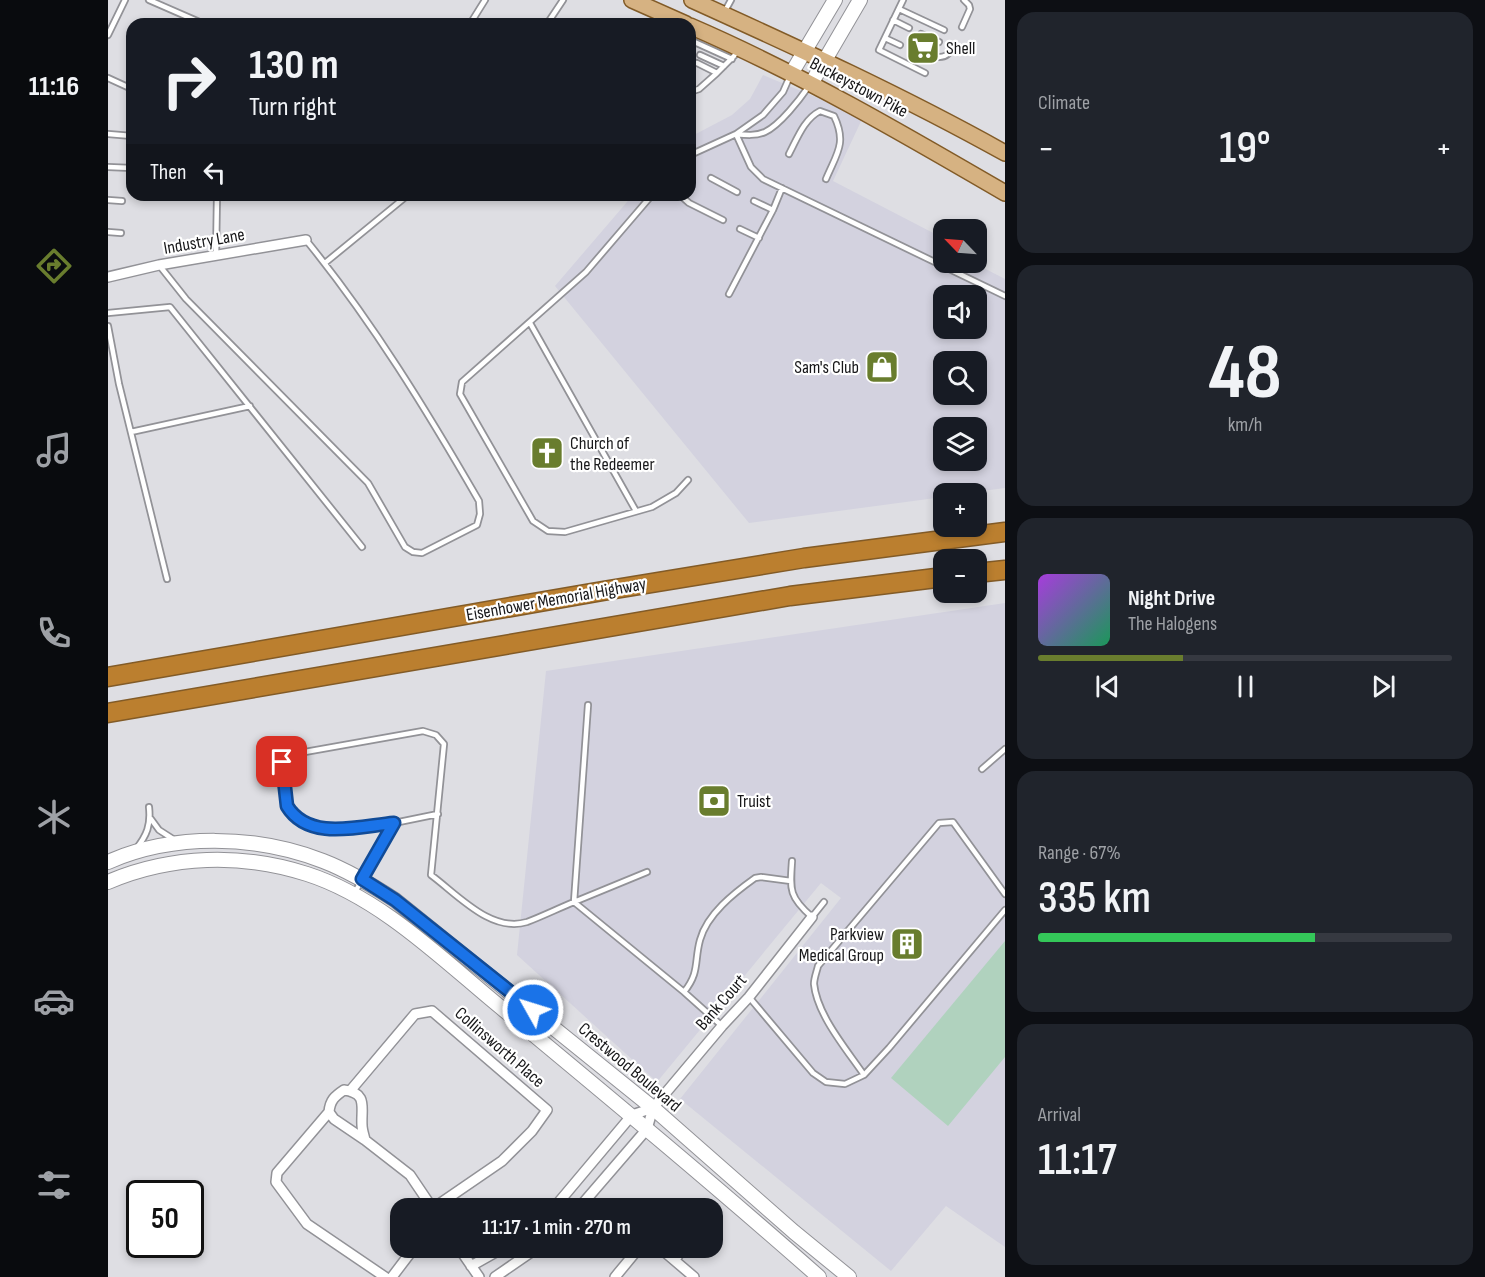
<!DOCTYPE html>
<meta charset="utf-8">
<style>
:root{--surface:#171b24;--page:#20242c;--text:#f1f3f6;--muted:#9ea1a6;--line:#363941;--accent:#697d2e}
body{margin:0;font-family:"Sofia Sans Condensed",sans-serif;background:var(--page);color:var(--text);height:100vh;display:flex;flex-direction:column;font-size:22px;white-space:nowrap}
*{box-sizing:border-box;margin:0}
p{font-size:20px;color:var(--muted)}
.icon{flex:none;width:33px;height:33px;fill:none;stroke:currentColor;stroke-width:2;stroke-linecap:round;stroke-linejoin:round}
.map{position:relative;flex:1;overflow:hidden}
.sheet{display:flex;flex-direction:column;gap:12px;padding:12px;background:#0d0f14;width:480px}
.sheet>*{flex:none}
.top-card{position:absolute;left:18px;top:18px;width:570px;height:183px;border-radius:18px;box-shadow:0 3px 9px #0003;background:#171b24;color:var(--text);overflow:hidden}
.needle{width:39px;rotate:295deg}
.buttons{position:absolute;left:825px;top:219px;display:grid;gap:12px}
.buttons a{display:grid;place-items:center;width:54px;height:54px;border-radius:12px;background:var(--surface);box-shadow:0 3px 9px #0003;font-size:30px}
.speed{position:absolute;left:18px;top:1180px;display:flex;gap:12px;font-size:30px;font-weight:700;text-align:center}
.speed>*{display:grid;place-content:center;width:78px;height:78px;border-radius:50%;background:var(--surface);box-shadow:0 3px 9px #0003;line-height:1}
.speed .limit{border:3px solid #111;border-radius:9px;background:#fff;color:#111}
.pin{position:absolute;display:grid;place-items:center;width:51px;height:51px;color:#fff;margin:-26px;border-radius:12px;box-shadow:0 3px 9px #0006}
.me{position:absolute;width:66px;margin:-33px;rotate:309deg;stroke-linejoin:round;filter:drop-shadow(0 0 4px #0008)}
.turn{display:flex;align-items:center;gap:21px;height:126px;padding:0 24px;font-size:27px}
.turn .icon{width:78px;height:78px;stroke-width:2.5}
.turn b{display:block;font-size:42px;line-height:51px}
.then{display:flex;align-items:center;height:57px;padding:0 24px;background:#0003;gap:12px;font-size:22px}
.big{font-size:45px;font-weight:600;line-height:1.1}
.sheet .tile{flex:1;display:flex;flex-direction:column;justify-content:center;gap:9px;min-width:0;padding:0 21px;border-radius:18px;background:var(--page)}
.sheet .dial{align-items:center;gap:0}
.dial b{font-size:78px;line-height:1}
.song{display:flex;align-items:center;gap:18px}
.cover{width:72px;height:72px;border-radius:9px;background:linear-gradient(135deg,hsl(280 70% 55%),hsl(150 70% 35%))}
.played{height:6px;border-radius:3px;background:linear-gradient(90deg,var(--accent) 35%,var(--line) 35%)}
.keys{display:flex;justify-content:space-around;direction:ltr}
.heat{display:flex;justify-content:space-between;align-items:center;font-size:33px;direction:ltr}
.charge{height:9px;border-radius:4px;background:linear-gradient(90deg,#34c759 67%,var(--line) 0)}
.trip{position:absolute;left:282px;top:1198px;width:333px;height:60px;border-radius:18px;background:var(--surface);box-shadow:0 3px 9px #0003;font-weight:600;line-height:60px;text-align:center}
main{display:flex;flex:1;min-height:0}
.tab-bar{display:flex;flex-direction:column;width:108px;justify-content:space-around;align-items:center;background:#090b0e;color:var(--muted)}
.tab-bar .icon{width:42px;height:42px}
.tab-bar .selected{color:var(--accent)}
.tab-bar b{font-size:27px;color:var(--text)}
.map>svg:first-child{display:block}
.built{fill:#d3d2df;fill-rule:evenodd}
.green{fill:#b0d2be}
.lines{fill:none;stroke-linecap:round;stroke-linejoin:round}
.service-casing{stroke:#929297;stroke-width:8}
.minor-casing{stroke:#929297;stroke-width:12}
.secondary-casing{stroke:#929297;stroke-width:16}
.primary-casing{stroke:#825b27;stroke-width:18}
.motorway-casing{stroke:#825b27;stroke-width:21}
.service{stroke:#fff;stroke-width:4.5}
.minor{stroke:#fff;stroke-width:9}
.secondary{stroke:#fff;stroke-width:14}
.primary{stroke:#d6b282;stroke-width:15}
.motorway{stroke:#bb7f2f;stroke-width:18}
.route-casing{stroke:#114b97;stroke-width:15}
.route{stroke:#1a73e8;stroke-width:10}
.labels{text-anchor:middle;stroke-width:4.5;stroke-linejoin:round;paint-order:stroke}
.poi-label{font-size:18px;fill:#171719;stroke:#fff;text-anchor:start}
.street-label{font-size:18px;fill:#171719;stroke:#fff}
</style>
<main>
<nav class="tab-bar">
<b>11:16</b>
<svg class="icon selected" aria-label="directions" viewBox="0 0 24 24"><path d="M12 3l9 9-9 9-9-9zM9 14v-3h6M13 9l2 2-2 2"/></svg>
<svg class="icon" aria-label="music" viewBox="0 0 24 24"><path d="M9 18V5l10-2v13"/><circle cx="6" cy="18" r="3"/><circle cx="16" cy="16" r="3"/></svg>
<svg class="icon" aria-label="phone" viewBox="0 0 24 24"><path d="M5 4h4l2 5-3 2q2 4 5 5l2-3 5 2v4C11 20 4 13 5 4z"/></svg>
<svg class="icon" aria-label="climate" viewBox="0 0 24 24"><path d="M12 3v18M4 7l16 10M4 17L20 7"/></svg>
<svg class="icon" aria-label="car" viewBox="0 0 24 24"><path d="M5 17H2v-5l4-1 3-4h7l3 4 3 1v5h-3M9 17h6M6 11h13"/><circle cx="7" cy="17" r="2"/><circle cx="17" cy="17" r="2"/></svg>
<svg class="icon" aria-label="filters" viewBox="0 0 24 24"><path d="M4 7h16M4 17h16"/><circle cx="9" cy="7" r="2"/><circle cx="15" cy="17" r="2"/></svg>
</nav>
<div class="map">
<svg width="897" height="1277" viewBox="0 0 897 1277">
<rect width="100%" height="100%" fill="#dedee3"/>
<path class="built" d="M 655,75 L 755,117 L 725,181 L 831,236 L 835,244 L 836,262 L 866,263 L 897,279 L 897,488 L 859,493 L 836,494 L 835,497 L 641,523 L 447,286 L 525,195 L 582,195 L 582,137 L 624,115 L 642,99 ZM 836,296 L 868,296 L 868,328 L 836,328 ZM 836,362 L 868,362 L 868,394 L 836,394 ZM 836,428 L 868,428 L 868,460 L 836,460 Z
M 897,603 L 897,1247 L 838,1206 L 783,1271 L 572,1099 L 733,898 L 713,883 L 549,1082 L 409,955 L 438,671 Z"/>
<path class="green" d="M 897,941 L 897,1057 L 840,1126 L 783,1078 Z"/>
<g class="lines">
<g class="service-casing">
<path id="service" d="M 41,0 L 96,24
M 795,0 L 771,50 L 817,73
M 791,9 L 836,30
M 617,11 L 623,0
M 785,20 L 801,28
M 362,24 L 377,0
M 439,24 L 455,0
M 854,27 L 862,9 L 861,5 L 856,0
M 813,34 L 831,42
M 0,35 L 17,0
M 777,38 L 792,45
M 582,40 L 624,59
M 804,51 L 823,60
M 592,55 L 616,66
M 825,56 C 835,59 841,56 845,46
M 589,63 L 609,73 L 626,56 L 630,49
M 0,78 L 24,89
M 582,92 L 591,89 L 609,73
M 0,134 L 24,136
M 628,134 L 643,167 L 655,179 L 897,296
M 628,134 C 638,135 648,136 657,132 C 672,125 692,99 701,86
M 681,154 C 689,139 696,119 712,111 L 726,116 C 739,143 729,153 718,179
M 582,155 L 628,134 L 655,115 L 675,92 L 682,76
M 0,167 L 24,168
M 603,178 L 629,192
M 544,195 L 478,272 L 354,382 L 352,394 L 425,521 L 440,531 L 457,532 L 544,507 L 568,493 L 580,480
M 572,195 L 581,203 L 615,220
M 0,200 L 14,201
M 646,201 L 665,210
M 632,229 L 651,238
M 0,232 L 13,233
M 108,256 L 109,195
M 217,263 L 300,195
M 51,265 L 78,299 L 260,483 L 297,547 L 305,552 L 314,553 L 369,525 L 372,514 L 371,501 C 319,411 264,321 198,240
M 621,294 L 665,210 L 674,188
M 0,313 L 62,307 L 254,547
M 422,323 L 528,511
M 0,326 L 11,384 L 59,579
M 23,432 L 142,406
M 480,705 L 466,902 L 539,872
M 874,769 L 897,749
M 330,814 L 286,823 L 216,830 L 200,825 L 189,818 L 179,806 L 174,762 L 180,755 L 315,731 L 328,735 L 336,744 L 323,875 C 350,895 383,933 419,922 C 435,916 451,908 466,902 L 576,992 L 614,1026
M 43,819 L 51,830 L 65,839
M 28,849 C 39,835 43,825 41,807
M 684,861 C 682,890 681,897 704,917 L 716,902
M 246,894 L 286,823
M 576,992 C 592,972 586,962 592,940 C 599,914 626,893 647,878 L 653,877 L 683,881
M 641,997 L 705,1073 L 718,1082 L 737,1084 L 756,1075 L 781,1048 L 897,910
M 756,1075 C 739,1050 709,1015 706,984 C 706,978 709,971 710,966 L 831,823 L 845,822 L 897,894"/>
</g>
<g class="minor-casing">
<path id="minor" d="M 0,277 L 51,265 L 198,240
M 236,1090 C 260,1093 253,1107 254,1125 C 254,1130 256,1135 257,1140 L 226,1119 L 221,1112 C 222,1100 227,1096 236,1090 Z
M 242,1091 L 307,1014 L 324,1011 L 439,1110 L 424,1131 L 394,1161 L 324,1209
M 221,1112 L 169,1173 L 168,1182 L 199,1224 L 277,1277
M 257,1140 L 302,1175 L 325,1209
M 445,1209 L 524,1115 L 545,1108
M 470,1209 L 539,1129 L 545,1108 L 614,1026 L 641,997 L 704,917
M 563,1209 L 566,1205
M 351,1248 L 371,1277
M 552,1248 L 586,1277
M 566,1260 L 576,1248
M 363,1266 L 395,1248
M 284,1277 L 306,1248
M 387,1277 L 429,1248
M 507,1277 L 531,1248"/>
</g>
<g class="secondary-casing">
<path id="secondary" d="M 683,74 L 727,0
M 703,84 L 752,0
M 0,862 C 66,833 148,835 215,861 C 241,871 264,885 287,900 L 545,1108 L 686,1232 L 741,1277
M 0,882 C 63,855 134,853 199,874 C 274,898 337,962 396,1010 C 502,1098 608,1186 711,1277"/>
</g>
<g class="primary-casing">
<path id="primary" d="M 524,0 L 578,24
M 584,0 C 690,48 795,96 897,153
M 582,26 C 691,73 794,133 897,193"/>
</g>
<g class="motorway-casing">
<path id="motorway" d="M 868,573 L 897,570
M 0,677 L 495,591 L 696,558 L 897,532
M 0,713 L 682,596 L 836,577"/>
</g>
<use href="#service" class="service"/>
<use href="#minor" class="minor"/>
<use href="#secondary" class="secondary"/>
<use href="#primary" class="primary"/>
<use href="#motorway" class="motorway"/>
</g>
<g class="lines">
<g class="route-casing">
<path id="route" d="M 174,762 L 179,806 C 201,842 252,826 286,823 L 254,879 L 287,900 L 425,1010"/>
</g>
<use href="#route" class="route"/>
</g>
<defs>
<g id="supermarket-square" transform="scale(1.725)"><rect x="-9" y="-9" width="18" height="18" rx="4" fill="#697d2e" stroke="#fff"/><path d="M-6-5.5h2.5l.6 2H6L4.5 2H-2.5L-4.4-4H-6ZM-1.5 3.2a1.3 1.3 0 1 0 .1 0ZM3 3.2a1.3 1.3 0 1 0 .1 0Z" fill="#fff"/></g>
<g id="shop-square" transform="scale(1.725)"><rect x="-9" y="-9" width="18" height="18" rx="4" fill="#697d2e" stroke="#fff"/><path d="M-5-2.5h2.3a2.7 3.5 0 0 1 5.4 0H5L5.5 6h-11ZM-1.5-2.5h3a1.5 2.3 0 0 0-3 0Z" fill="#fff"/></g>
<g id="church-square" transform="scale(1.725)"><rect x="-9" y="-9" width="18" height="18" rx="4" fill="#697d2e" stroke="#fff"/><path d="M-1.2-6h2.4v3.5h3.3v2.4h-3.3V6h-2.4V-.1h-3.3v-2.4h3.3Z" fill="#fff"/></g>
<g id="bank-square" transform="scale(1.725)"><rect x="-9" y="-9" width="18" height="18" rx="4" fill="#697d2e" stroke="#fff"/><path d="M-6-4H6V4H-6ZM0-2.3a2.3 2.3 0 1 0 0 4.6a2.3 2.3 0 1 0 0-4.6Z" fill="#fff"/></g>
<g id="building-square" transform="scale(1.725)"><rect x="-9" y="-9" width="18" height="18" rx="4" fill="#697d2e" stroke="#fff"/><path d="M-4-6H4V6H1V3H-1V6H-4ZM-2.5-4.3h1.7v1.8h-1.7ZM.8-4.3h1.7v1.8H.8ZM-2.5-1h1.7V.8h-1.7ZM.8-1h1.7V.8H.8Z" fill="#fff"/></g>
</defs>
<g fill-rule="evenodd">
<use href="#supermarket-square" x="815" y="48"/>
<use href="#shop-square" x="774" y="367"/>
<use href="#church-square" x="439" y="453"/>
<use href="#bank-square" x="606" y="801"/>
<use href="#building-square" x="799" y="944"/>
</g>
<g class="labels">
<g class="poi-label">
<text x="838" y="54">Shell</text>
<text x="751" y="373" text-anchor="end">Sam's Club</text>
<text x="462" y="449">Church of<tspan x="462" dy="21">the Redeemer</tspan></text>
<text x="629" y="807">Truist</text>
<text x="776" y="940" text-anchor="end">Parkview<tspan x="776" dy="21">Medical Group</tspan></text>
</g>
<g class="street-label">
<text transform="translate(751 87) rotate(28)" y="6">Buckeystown Pike</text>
<text transform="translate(96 241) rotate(-10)" y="6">Industry Lane</text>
<text transform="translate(448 599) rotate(-10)" y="6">Eisenhower Memorial Highway</text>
<text transform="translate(613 1002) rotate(-49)" y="6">Bank Court</text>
<text transform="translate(392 1047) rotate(41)" y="6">Collinsworth Place</text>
<text transform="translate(522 1067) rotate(40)" y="6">Crestwood Boulevard</text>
</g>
</g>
</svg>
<div class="buttons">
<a><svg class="needle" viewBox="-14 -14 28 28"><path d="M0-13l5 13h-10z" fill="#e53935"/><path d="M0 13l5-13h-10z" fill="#9ea1a6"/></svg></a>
<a><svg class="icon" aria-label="sound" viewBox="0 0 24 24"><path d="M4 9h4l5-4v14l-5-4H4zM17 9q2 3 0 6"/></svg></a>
<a><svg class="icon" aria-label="search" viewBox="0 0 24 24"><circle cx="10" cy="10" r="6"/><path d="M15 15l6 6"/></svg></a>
<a><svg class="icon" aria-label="layers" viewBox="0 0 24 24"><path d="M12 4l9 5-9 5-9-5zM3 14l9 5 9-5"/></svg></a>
<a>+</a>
<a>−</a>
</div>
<div class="speed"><div class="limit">50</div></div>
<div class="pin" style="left:174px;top:762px;background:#d93025"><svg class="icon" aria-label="arrive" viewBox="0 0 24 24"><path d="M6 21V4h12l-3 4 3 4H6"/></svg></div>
<svg class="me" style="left:425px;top:1010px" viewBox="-20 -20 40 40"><circle r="17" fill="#1a73e8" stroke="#fff" stroke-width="3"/><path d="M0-11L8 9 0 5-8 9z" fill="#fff"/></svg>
<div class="trip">11:17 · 1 min · 270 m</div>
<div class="top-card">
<div class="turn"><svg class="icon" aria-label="right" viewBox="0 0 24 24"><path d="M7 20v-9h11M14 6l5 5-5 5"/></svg><div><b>130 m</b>Turn right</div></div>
<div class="then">Then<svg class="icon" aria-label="left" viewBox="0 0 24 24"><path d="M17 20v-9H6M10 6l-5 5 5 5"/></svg></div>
</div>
</div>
<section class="sheet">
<div class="tile"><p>Climate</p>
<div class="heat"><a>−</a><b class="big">19°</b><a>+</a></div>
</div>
<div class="tile dial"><b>48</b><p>km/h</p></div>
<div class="tile">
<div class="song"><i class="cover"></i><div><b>Night Drive</b><p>The Halogens</p></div></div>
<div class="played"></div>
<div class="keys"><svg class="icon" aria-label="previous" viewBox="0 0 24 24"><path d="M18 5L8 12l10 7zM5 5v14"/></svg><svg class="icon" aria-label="pause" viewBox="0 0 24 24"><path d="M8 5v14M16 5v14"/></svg><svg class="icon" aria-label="next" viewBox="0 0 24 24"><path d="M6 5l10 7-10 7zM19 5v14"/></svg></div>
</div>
<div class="tile"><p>Range · 67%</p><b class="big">335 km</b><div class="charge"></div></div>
<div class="tile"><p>Arrival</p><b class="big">11:17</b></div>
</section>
</main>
